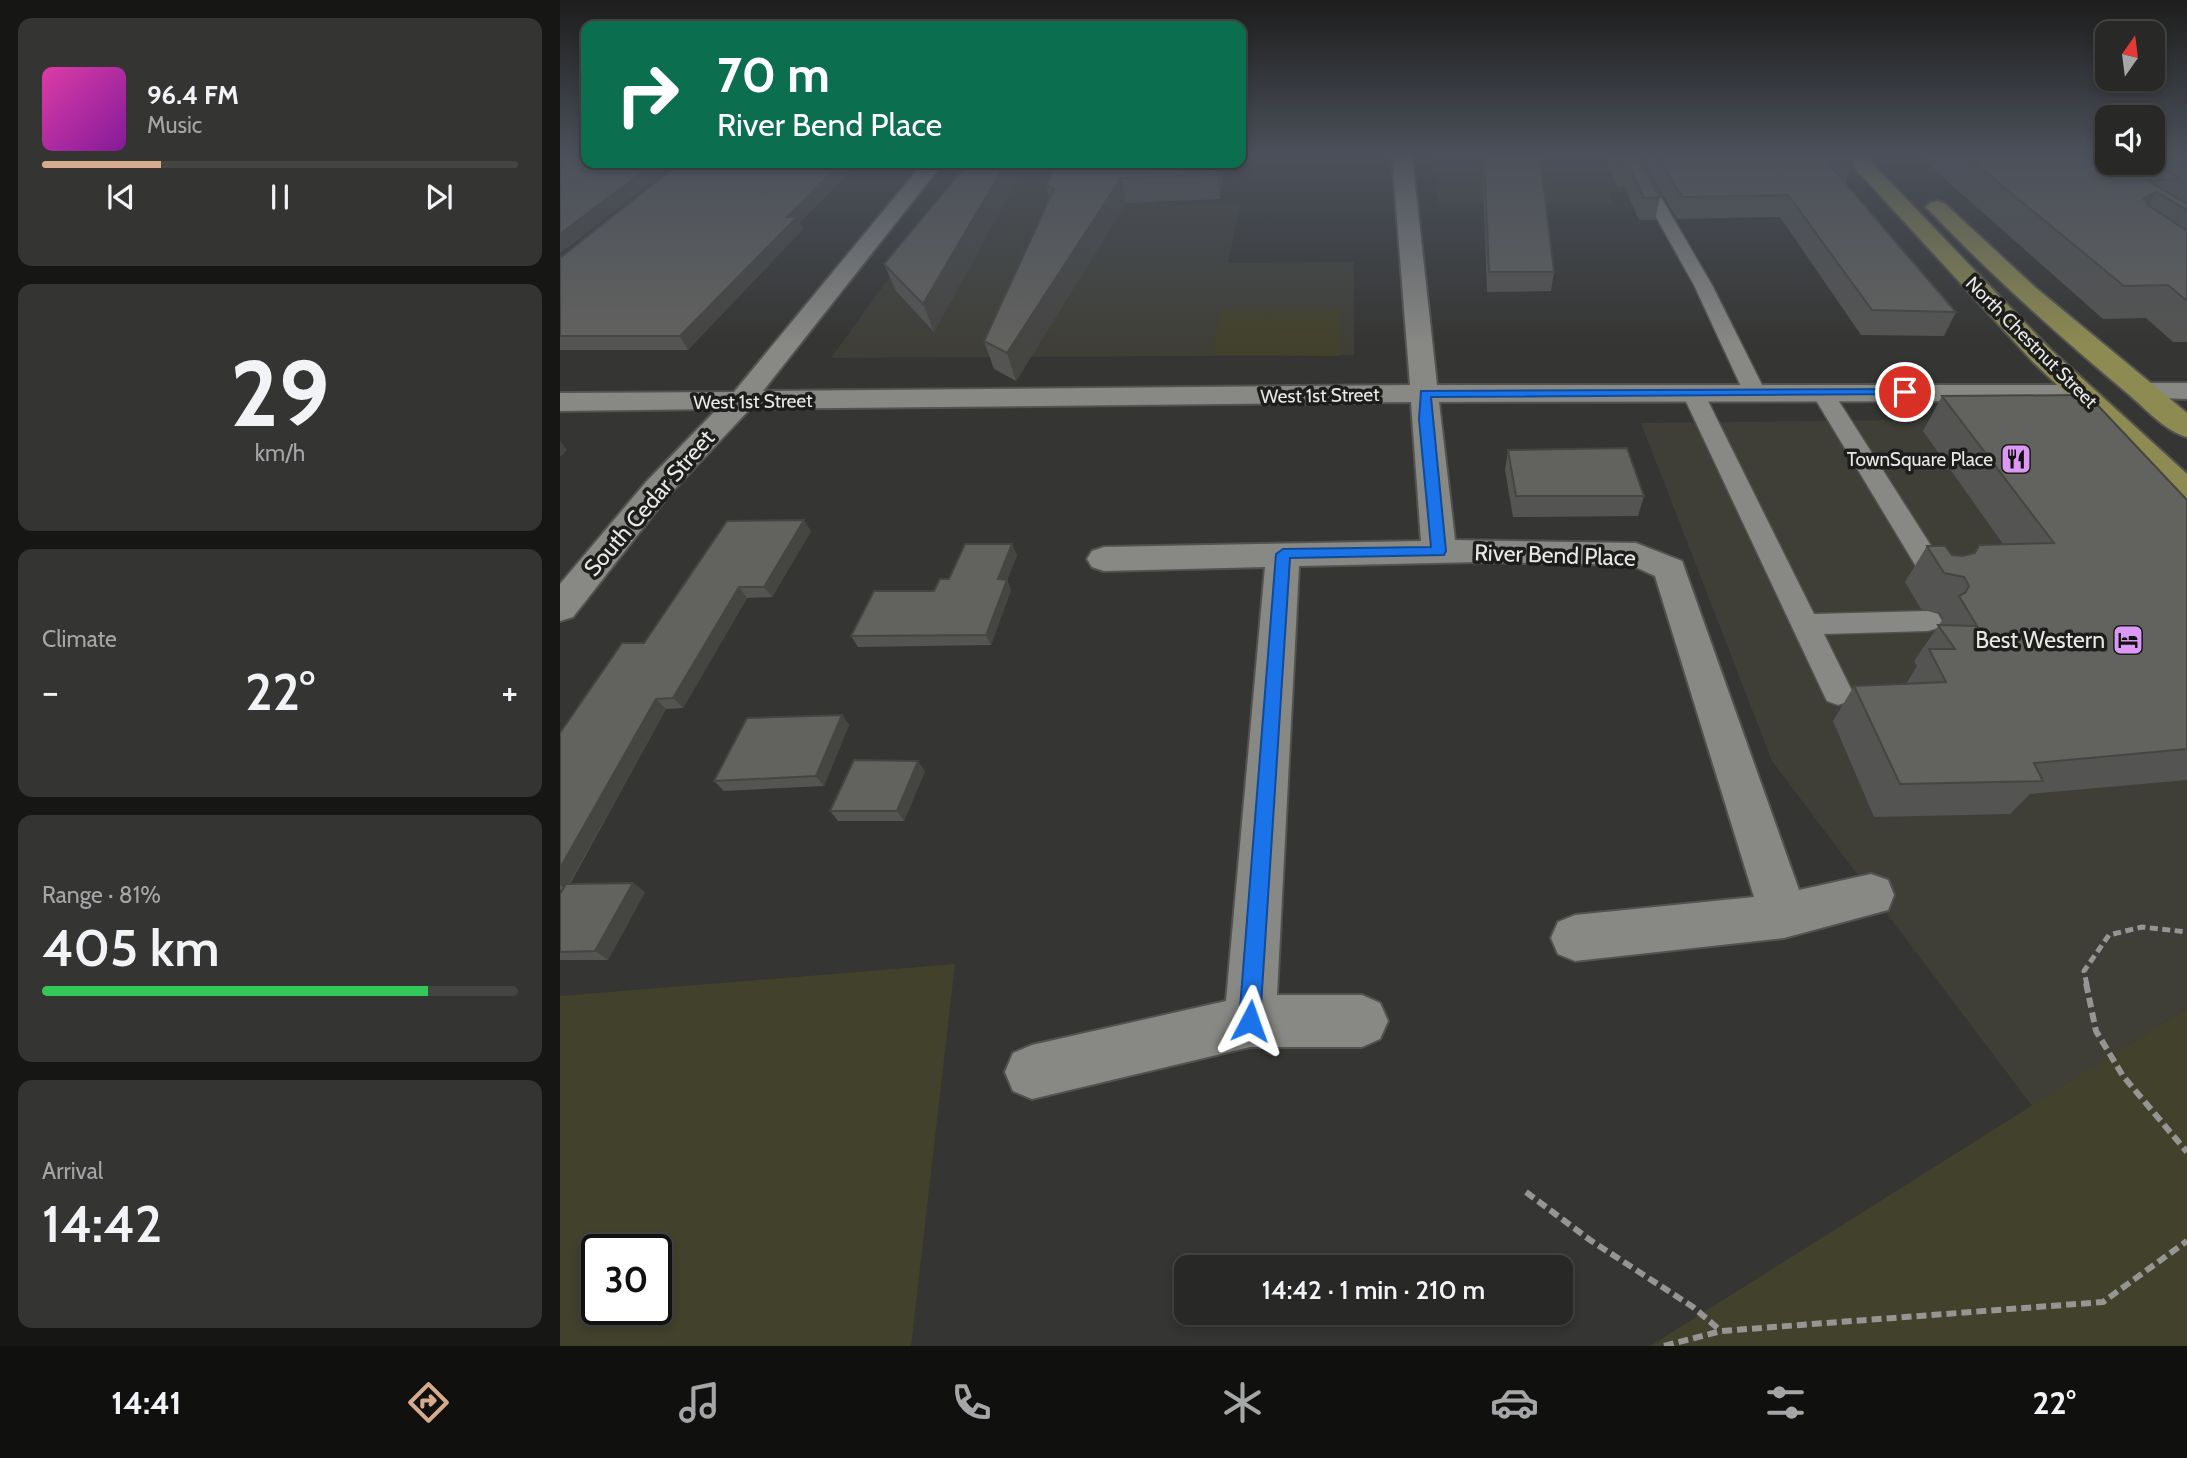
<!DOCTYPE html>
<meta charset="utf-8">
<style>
:root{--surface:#282826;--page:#343432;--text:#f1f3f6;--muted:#a5a6a7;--line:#444443;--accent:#d6ab8b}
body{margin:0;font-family:Cabin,sans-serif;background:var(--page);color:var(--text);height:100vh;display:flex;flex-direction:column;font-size:26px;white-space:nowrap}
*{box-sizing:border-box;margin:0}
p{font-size:23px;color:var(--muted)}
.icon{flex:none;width:38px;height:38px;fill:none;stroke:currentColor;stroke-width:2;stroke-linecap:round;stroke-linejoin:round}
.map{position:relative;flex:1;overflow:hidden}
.details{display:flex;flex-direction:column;gap:18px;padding:18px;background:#161615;width:560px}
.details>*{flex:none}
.hud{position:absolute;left:21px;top:21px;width:665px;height:147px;border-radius:14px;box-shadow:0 4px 10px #0003,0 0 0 2px var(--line);background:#0b6e4f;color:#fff;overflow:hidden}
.needle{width:46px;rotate:14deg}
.buttons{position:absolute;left:1535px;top:21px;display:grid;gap:14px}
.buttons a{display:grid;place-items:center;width:70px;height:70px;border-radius:14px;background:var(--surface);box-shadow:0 4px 10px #0003,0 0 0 2px var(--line);font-size:35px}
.speed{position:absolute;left:21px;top:1234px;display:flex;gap:14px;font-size:35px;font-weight:700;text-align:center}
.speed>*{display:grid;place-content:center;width:91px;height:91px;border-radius:50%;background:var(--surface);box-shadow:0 4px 10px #0003,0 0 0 2px var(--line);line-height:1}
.speed .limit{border:4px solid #111;border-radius:10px;background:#fff;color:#111}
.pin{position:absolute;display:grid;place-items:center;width:60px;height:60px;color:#fff;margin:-30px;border:4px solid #fff;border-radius:50%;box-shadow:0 2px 7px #0007}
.me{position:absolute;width:77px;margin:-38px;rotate:4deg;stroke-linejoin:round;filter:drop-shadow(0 0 5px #0008)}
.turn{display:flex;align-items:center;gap:24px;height:147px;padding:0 21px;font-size:32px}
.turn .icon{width:91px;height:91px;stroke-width:2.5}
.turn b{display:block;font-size:49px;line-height:60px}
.big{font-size:52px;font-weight:600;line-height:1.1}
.details .card{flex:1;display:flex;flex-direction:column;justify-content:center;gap:10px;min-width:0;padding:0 24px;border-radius:14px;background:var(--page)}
.details .dial{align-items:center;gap:0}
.dial b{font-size:91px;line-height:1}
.song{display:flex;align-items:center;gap:21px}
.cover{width:84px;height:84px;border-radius:10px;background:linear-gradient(135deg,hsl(320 70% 55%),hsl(290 70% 35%))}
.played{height:7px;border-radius:4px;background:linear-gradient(90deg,var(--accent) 25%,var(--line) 25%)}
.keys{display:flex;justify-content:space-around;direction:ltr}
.heat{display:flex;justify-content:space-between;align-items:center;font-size:38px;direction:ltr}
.charge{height:10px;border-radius:5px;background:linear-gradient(90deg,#34c759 81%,var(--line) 0)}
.trip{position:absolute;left:614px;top:1255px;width:399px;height:70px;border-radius:14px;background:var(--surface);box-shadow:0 4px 10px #0003,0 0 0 2px var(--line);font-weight:600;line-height:70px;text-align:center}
.tab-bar{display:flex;height:112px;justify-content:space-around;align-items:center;background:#10100f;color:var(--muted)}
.tab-bar .icon{width:49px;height:49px}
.tab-bar .current{color:var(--accent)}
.tab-bar b{font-size:32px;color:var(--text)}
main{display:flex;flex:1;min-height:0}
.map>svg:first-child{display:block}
.built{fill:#3f3f38}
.green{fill:#42412c;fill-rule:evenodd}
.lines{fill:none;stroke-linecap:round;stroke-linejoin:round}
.service-casing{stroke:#525250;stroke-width:3}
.minor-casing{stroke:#525250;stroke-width:4}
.primary-casing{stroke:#525250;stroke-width:4}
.path-far1{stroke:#959593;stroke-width:5;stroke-dasharray:8 4.5;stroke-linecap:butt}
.path{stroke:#959593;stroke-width:6;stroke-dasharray:10 5;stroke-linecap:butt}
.service{fill:#888885;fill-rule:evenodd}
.minor{fill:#888885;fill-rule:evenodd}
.primary{fill:#8d8a52;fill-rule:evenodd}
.wall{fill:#545452}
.shaded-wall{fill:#454542}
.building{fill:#62625f;stroke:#454542;stroke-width:2}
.route{fill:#1a73e8;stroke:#114b97;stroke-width:2}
.labels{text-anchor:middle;stroke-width:7;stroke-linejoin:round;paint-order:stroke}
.far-street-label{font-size:19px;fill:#e8e8e6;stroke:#1d1d1c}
.far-poi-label{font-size:19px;fill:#e8e8e6;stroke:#1d1d1c;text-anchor:end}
.street-label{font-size:23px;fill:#e8e8e6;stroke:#1d1d1c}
.poi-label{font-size:23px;fill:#e8e8e6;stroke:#1d1d1c;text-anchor:end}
</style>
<main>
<section class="details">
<div class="card">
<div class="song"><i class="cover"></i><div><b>96.4 FM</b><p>Music</p></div></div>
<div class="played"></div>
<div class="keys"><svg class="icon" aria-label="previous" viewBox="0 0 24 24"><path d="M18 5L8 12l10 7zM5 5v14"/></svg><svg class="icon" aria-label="pause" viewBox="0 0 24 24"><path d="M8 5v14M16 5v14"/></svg><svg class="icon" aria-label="next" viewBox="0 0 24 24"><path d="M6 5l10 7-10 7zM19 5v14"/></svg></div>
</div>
<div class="card dial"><b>29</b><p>km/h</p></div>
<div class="card"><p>Climate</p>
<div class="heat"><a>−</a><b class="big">22°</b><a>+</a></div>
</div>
<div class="card"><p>Range · 81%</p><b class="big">405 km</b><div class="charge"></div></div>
<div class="card"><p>Arrival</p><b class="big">14:42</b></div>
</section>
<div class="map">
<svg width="1627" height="1346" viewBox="0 0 1627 1346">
<rect width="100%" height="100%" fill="#353533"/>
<path class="built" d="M 872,156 L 1263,156 L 1294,192 L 1049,192 L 1053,204 L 878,203 Z
M 412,163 L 607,163 L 593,205 L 680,204 L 668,263 L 794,262 L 794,355 L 271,358 Z
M 1510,418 L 1627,526 L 1627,1008 L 1472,1106 L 1212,761 L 1081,423 Z"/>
<path class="green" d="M 780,308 L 780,356 L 654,355 L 659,309 Z
M 395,964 L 351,1346 L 0,1346 L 0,996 ZM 37,1250 L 96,1250 L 96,1309 L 37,1309 Z
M 1627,1008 L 1627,1346 L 1090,1346 Z"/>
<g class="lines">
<g class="service-casing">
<path id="service" d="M 1062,156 L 1077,156 L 1152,285 L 1206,393 L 1203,398 L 1187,398 L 1184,393 L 1134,285 Z
M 1262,385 L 1270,387 L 1273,392 L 1389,574 L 1393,581 L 1389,588 L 1379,590 L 1369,588 L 1251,392 L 1254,387 Z
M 1133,386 L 1141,388 L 1144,393 L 1254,614 L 1368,611 L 1378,614 L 1382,621 L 1378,628 L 1368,631 L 1264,634 L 1293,693 L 1289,701 L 1278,705 L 1267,701 L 1263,693 L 1122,393 L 1125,388 Z"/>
</g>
<g class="minor-casing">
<path id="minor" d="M 832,156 L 852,156 L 877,385 L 1520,385 L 1530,387 L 1534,393 L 1530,399 L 1520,401 L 879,402 L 895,540 L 1076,543 L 1122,561 L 1239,890 L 1311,874 L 1328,880 L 1334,895 L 1328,910 L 1224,938 L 1015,961 L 998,954 L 991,938 L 998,922 L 1015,915 L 1194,897 L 1095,576 L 1071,565 L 920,562 L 739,566 L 717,995 L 802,995 L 820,1003 L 828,1021 L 820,1039 L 802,1047 L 690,1047 L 472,1099 L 453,1091 L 445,1072 L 453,1053 L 472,1045 L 666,1001 L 705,567 L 544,571 L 532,567 L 527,559 L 532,551 L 544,547 L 861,541 L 851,402 L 190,409 L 108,496 L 13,617 L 0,621 L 0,584 L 86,482 L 157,409 L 0,411 L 0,393 L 174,392 L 363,163 L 383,163 L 203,391 L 850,385 Z
M 1582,383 L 1627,383 L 1627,399 L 1572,397 L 1568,391 L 1572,385 Z"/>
</g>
<g class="primary-casing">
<path id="primary" d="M 1284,156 L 1305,156 L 1491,350 L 1627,474 L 1627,501 L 1616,498 L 1473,362 Z
M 1377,201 L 1384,203 L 1476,288 L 1627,413 L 1627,437 C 1605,431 1585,408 1567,393 C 1498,335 1432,276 1370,211 L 1366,207 L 1370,203 Z"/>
</g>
<path class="path-far1" d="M 1527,985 L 1524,971 L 1549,935 L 1582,927 L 1627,932"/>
<path class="path" d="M 1526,983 L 1536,1031 L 1563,1076 L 1627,1152
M 966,1192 L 1030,1240 L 1133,1307 L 1161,1331
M 1104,1346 L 1161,1331 L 1543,1302 L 1627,1241"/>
<use href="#service" class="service"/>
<use href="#minor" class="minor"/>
<use href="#primary" class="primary"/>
</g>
<path class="wall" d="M 922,156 L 980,156 L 994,272 L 991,291 L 927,292 Z
M 1043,156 L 1075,156 L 1100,197 L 1095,220 L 1079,220 L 1064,186 L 1058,187 Z
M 1080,156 L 1286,156 L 1293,163 L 1285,183 L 1396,312 L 1384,336 L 1301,335 L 1220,217 L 1117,219 Z
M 1359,156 L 1547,156 L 1592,163 L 1592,156 L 1627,156 L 1627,342 L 1613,342 L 1586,318 L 1543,319 Z
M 120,163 L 298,163 L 240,222 L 243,229 L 128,350 L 0,350 L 0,258 Z
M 408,163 L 466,163 L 374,332 L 336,291 L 324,264 Z
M 496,163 L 665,163 L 660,199 L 566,203 L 456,381 L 434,369 L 424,341 L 489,198 L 486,185 Z
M 1382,396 L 1627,500 L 1627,780 L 1470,794 L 1450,814 L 1314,817 L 1273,721 L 1294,686 L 1346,684 L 1357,666 L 1354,661 L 1383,619 L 1380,613 L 1361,609 L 1345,582 L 1367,546 L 1392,555 L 1403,556 L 1413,554 L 1419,545 L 1443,544 L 1363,431 Z
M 948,450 L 1084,496 L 1078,516 L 953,517 L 945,470 Z
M 251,531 L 212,597 L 187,598 L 123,708 L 106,709 L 10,884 L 73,883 L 85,892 L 48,960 L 0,960 L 0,894 L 2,890 L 0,890 L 0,733 L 84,643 Z
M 457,555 L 447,580 L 451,590 L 431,645 L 298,647 L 291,636 L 374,591 L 389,579 Z
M 282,715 L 289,725 L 264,786 L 164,791 L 154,781 Z
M 365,771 L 344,821 L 278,821 L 270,811 Z"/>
<path class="shaded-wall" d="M 94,163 L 116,163 L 0,254 L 0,234 Z
M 281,163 L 298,163 L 240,222 L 243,229 L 128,350 L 120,336 L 227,217 Z
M 446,163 L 466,163 L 374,332 L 363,304 Z
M 659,163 L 665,163 L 660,199 L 657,175 Z
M 561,178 L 566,203 L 456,381 L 447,353 Z
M 1596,192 L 1577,223 L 1583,199 Z
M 0,441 L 7,450 L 0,457 Z
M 244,520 L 251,531 L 212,597 L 204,587 Z
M 452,544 L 457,555 L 447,580 L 451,590 L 431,645 L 426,635 L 438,579 Z
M 179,587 L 187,598 L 123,708 L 113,698 Z
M 96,699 L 106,709 L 6,889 L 0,885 L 0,868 Z
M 282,715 L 289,725 L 264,786 L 256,776 Z
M 358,761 L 365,771 L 344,821 L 337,811 Z
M 73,883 L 85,892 L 48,960 L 35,951 Z"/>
<path class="building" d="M 0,156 L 26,156 L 26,163 L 94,163 L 0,234 Z
M 924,156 L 980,156 L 994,272 L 929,272 Z
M 1058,156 L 1075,156 L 1100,197 L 1084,198 L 1068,165 L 1062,165 Z
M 1097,156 L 1286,156 L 1293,163 L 1268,163 L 1396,312 L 1312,310 L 1228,195 L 1122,197 Z
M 1406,156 L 1547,156 L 1547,163 L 1592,162 L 1620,179 L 1589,181 L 1627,204 L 1627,210 L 1596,192 L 1583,199 L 1588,205 L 1627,231 L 1627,301 L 1608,285 L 1564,286 Z
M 1610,156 L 1627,156 L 1627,166 Z
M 120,163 L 281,163 L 227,217 L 237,217 L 120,336 L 0,336 L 0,258 Z
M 408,163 L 446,163 L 363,304 L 324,264 Z
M 496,163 L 659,163 L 657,175 L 561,178 L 447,353 L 424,341 L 494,189 L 486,185 Z
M 1528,395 L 1627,500 L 1627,749 L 1474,763 L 1483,781 L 1340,784 L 1294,686 L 1386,682 L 1369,649 L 1395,649 L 1378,625 L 1417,626 L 1399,596 L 1405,593 L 1409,586 L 1404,577 L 1384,573 L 1367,546 L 1385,546 L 1392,555 L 1403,556 L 1415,553 L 1419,545 L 1494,543 L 1382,396 Z
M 1067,448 L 1084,496 L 956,496 L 948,450 Z
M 244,520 L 204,587 L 179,587 L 113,698 L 96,699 L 0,868 L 0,733 L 62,643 L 84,643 L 167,521 Z
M 405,544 L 452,544 L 438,579 L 447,580 L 426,635 L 291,636 L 314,591 L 374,591 L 380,579 L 389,579 Z
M 282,715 L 256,776 L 154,781 L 187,718 Z
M 294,760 L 358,761 L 337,811 L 270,811 Z
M 73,883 L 35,951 L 0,952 L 0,894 L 6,884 Z"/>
<linearGradient id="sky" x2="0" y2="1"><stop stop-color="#1d1d1c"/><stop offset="0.45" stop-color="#4b515b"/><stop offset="1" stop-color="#4b515b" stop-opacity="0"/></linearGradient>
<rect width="1627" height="345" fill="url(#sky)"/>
<path class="route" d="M 1345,389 L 1349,390 L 1349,394 L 871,397 L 886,551 L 884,555 L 730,558 L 700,1021 L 697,1029 L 690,1032 L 682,1029 L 679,1021 L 716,554 L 723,549 L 871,547 L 859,419 L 861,391 Z"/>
<defs>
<g id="restaurant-square" transform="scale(1.575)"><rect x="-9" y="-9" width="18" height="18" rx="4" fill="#db99f5" stroke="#1d1d1c"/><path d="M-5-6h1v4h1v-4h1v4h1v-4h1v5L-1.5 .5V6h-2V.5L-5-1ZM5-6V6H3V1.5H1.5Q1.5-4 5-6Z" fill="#111"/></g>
<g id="hotel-square" transform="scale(1.575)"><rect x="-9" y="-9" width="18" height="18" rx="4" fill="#db99f5" stroke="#1d1d1c"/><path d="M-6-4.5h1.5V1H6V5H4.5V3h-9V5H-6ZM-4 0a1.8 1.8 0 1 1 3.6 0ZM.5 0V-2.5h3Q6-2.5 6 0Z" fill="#111"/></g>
</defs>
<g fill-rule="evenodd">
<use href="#restaurant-square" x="1456" y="459"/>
<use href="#hotel-square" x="1568" y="640"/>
</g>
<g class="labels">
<g class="far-street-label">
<text transform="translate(1472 342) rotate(45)" y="7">North Chestnut Street</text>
<text transform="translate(760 395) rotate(-1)" y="7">West 1st Street</text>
<text transform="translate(193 401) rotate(-1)" y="7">West 1st Street</text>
</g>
<g class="far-poi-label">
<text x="1433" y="466">TownSquare Place</text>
</g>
<g class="street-label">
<text transform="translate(89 503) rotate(-49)" y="8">South Cedar Street</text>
<text transform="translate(995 555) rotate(2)" y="8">River Bend Place</text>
</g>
<g class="poi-label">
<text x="1545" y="648">Best Western</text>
</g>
</g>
</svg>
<div class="buttons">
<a><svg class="needle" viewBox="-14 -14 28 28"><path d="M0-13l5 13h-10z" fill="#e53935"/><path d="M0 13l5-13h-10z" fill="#a5a6a7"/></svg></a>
<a><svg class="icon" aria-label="sound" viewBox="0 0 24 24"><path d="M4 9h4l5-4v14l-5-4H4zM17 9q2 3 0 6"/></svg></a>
</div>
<div class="speed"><div class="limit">30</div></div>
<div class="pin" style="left:1345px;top:392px;background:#d93025"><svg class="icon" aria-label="arrive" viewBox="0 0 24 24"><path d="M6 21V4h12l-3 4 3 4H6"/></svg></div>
<svg class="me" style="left:690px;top:1021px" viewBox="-20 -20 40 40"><path d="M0-17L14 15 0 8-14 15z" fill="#1a73e8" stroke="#fff" stroke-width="4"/></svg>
<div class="trip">14:42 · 1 min · 210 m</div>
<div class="hud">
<div class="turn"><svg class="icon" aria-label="right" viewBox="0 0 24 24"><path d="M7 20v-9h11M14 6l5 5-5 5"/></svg><div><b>70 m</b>River Bend Place</div></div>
</div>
</div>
</main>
<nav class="tab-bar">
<b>14:41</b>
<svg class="icon current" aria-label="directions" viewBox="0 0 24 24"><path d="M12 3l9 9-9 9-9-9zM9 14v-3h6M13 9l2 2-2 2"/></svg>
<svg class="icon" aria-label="music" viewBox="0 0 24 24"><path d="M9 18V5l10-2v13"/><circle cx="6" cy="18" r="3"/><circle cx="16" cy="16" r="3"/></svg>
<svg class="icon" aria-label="phone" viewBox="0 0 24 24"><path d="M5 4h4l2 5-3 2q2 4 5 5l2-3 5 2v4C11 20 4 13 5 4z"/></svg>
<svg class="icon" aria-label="climate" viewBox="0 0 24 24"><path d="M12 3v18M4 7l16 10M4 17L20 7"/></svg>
<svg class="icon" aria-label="car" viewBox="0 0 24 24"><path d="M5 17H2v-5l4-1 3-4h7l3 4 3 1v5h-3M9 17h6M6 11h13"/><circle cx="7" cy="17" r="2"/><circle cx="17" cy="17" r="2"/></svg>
<svg class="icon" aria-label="filters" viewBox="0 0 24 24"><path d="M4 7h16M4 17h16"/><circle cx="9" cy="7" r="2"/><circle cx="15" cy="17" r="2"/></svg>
<b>22°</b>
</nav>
